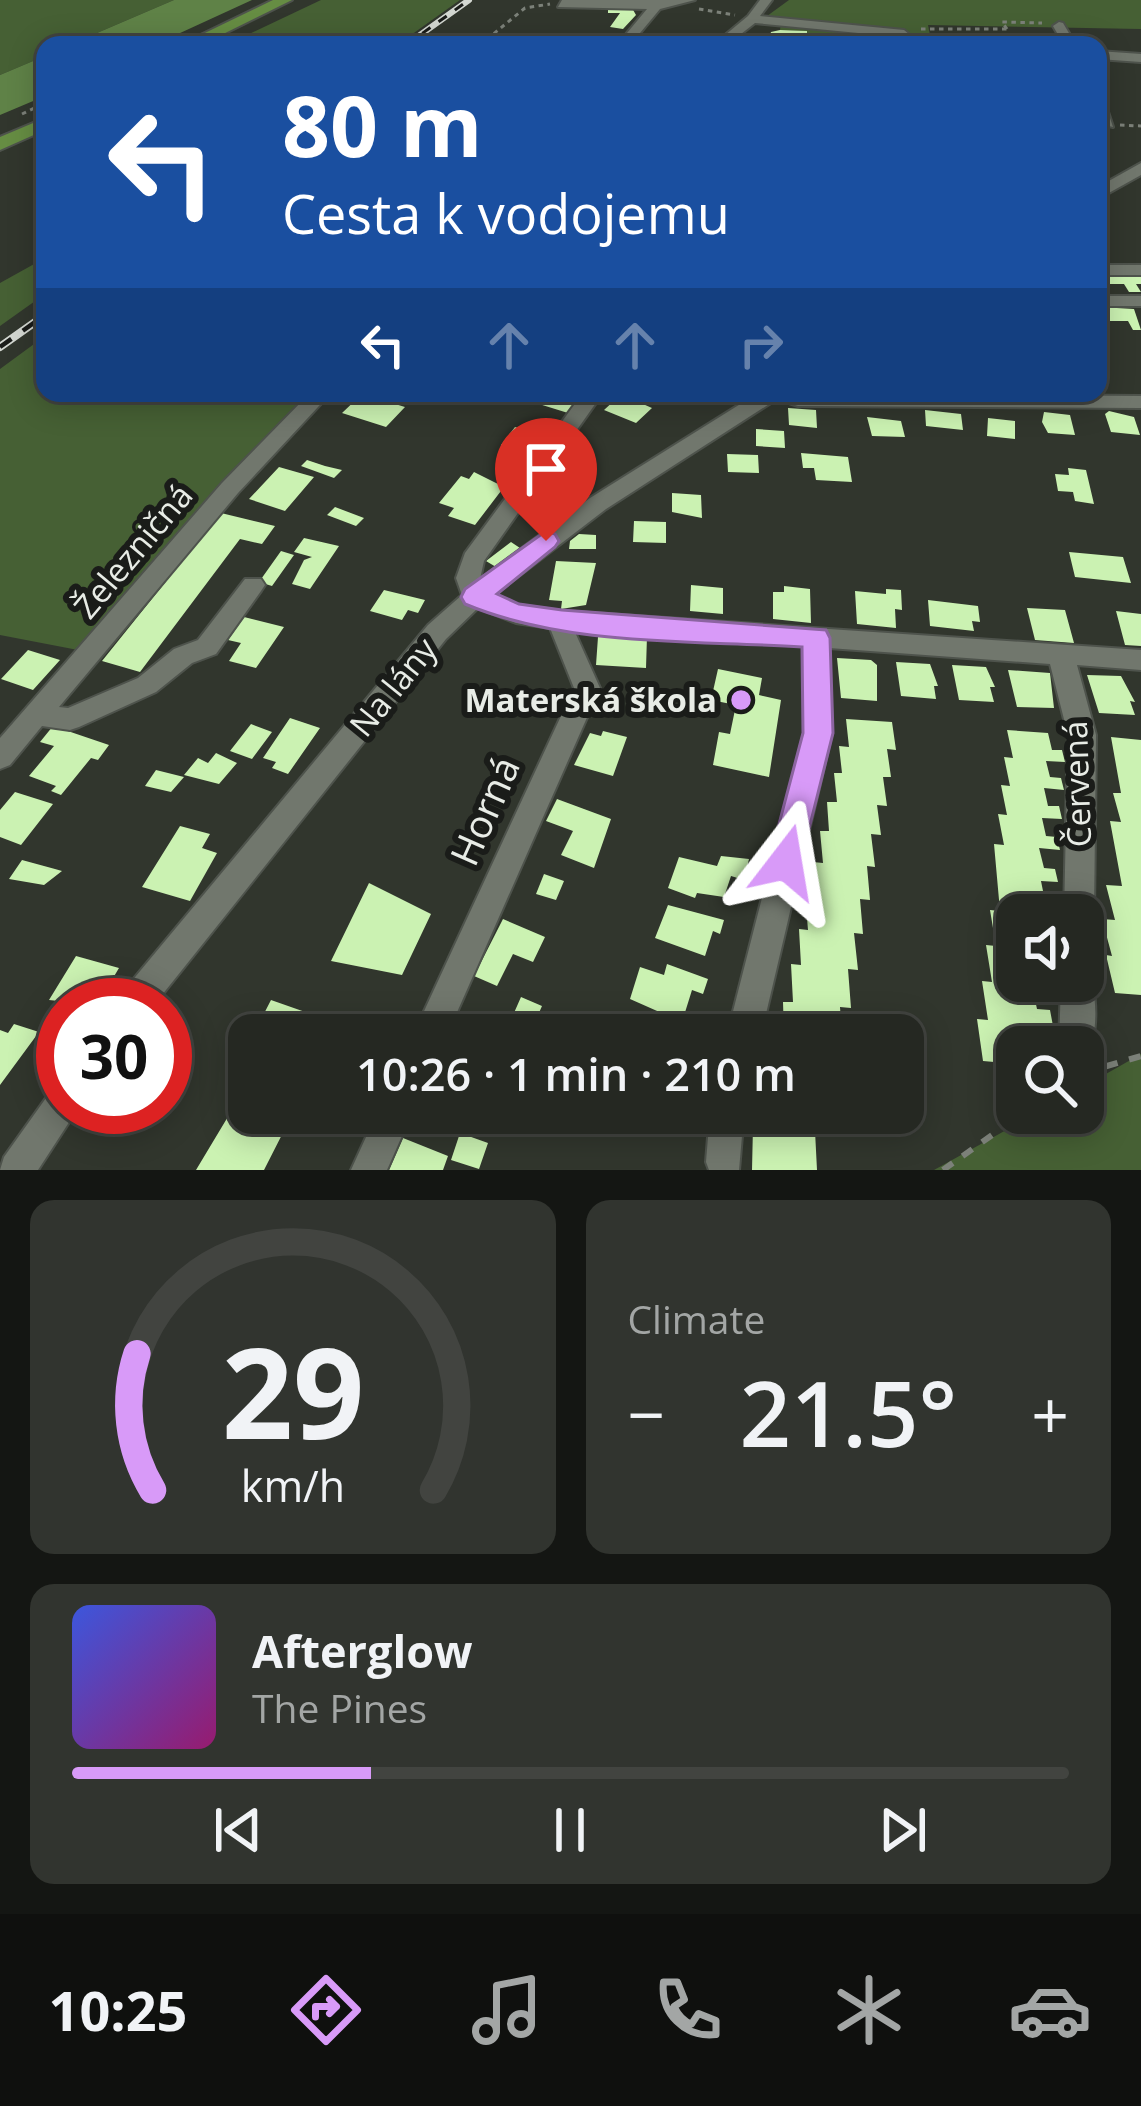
<!DOCTYPE html>
<meta charset="utf-8">
<style>
:root{--surface:#252822;--page:#31342f;--text:#f1f3f6;--muted:#a3a6a5;--line:#424440;--accent:#d89af8}
body{margin:0;font-family:"Open Sans",sans-serif;background:var(--page);color:var(--text);height:100vh;display:flex;flex-direction:column;font-size:45px;white-space:nowrap}
*{box-sizing:border-box;margin:0}
p{font-size:39px;color:var(--muted)}
.icon{flex:none;width:66px;height:66px;fill:none;stroke:currentColor;stroke-width:2;stroke-linecap:round;stroke-linejoin:round}
.map{position:relative;height:1170px;overflow:hidden}
.sheet{display:flex;flex-direction:column;gap:30px;padding:30px;background:#141613;flex:1}
.sheet>*{flex:none}
.banner{position:absolute;left:36px;top:36px;width:1071px;height:366px;border-radius:24px;box-shadow:0 6px 30px #0003,0 0 0 3px var(--line);background:#1a4fa0;color:#fff;overflow:hidden}
.buttons{position:absolute;left:996px;top:894px;display:grid;gap:24px}
.buttons a{display:grid;place-items:center;width:108px;height:108px;border-radius:24px;background:var(--surface);box-shadow:0 6px 30px #0003,0 0 0 3px var(--line);font-size:60px}
.speed{position:absolute;left:36px;top:978px;display:flex;gap:24px;font-size:60px;font-weight:700;text-align:center}
.speed>*{display:grid;place-content:center;width:156px;height:156px;border-radius:50%;background:var(--surface);box-shadow:0 6px 30px #0003,0 0 0 3px var(--line);line-height:1}
.speed .limit{border:18px solid #d22;background:#fff;color:#111}
.pin{position:absolute;display:grid;place-items:center;width:102px;height:102px;color:#fff;margin:-123px -51px;border-radius:50% 50% 50% 0;rotate:-45deg;box-shadow:0 0 12px #0007}
.pin .icon{rotate:45deg}
.me{position:absolute;width:132px;margin:-66px;rotate:14deg;stroke-linejoin:round;filter:drop-shadow(0 0 9px #0008)}
.turn{display:flex;align-items:center;gap:42px;height:252px;padding:0 48px;font-size:54px}
.turn .icon{width:156px;height:156px;stroke-width:2.5}
.turn b{display:block;font-size:84px;line-height:102px}
.lanes{display:flex;align-items:center;height:114px;padding:0 48px;background:#0003;justify-content:center;gap:60px;direction:ltr}
.lanes .off{opacity:.35}
.big{font-size:90px;font-weight:600;line-height:1.1}
.sheet .tile{flex:1;display:flex;flex-direction:column;justify-content:center;gap:18px;min-width:0;padding:0 42px;border-radius:24px;background:var(--page)}
.sheet .dial{align-items:center;gap:0}
.dial svg{height:312px;overflow:visible;fill:none;stroke:var(--line);stroke-width:7;stroke-linecap:round;text-anchor:middle}
.dial text{fill:var(--text);stroke:none}
.song{display:flex;align-items:center;gap:36px}
.cover{width:144px;height:144px;border-radius:18px;background:linear-gradient(135deg,hsl(230 70% 55%),hsl(320 70% 35%))}
.played{height:12px;border-radius:6px;background:linear-gradient(90deg,var(--accent) 30%,var(--line) 30%)}
.keys{display:flex;justify-content:space-around;direction:ltr}
.heat{display:flex;justify-content:space-between;align-items:center;font-size:66px;direction:ltr}
.sheet .tiles{flex:1;display:grid;gap:30px;grid-template-columns:1fr 1fr}
.tile:last-child{grid-column:span 2}
.trip{position:absolute;left:228px;top:1014px;width:696px;height:120px;border-radius:24px;background:var(--surface);box-shadow:0 6px 30px #0003,0 0 0 3px var(--line);font-weight:600;line-height:120px;text-align:center}
.menu{display:flex;height:192px;justify-content:space-around;align-items:center;background:#0f100e;color:var(--muted)}
.menu .icon{width:84px;height:84px}
.menu .active{color:var(--accent)}
.menu b{font-size:54px;color:var(--text)}
.map>svg:first-child{display:block}
.green{fill:#466034}
.water{fill:#5f8247}
.building{fill:#cbf2b2}
.lines{fill:none;stroke-linecap:round;stroke-linejoin:round}
.minor-casing{stroke:#4e534c;stroke-width:4}
.major-casing{stroke:#4e534c;stroke-width:4}
.path-far1{stroke:#7c8179;stroke-width:3;stroke-dasharray:4.5 4.5;stroke-linecap:butt}
.path{stroke:#7c8179;stroke-width:6;stroke-dasharray:12 12;stroke-linecap:butt}
.minor{fill:#71776d;fill-rule:evenodd}
.major{fill:#668d43;fill-rule:evenodd}
.rail-far1-casing{stroke:#d3d7d1;stroke-width:6}
.rail-casing{stroke:#d3d7d1;stroke-width:8}
.rail-far1{stroke:#1a1c19;stroke-width:3;stroke-dasharray:10;stroke-linecap:butt}
.rail{stroke:#1a1c19;stroke-width:4.5;stroke-dasharray:14;stroke-linecap:butt}
.route{fill:#d89af8;stroke:#8c64a1;stroke-width:3}
.poi-dot{fill:#d89af8;stroke:#1a1c19;stroke-width:4.5}
.labels{text-anchor:middle;stroke-width:12;stroke-linejoin:round;paint-order:stroke}
.street-label{font-size:33px;fill:#e8ece6;stroke:#1a1c19}
.poi-label{font-size:33px;font-weight:bold;fill:#e8ece6;stroke:#1a1c19;text-anchor:end}
.near-street-label{font-size:39px;fill:#e8ece6;stroke:#1a1c19}
</style>
<div class="map">
<svg width="1141" height="1170" viewBox="0 0 1141 1170">
<rect width="100%" height="100%" fill="#31362d"/>
<path class="green" d="M 0,0 L 174,0 L 69,45 L 45,45 L 45,56 L 0,75 Z
M 321,0 L 460,0 L 397,45 L 226,45 Z
M 789,0 L 1141,0 L 1141,29 L 928,25 L 930,35 L 916,36 L 919,45 L 769,44 L 770,39 L 805,38 L 806,31 L 780,30 L 781,23 L 763,19 Z
M 45,258 L 45,294 L 0,326 L 0,283 Z
M 45,336 L 45,393 L 312,393 L 78,650 L 0,635 L 0,369 Z
M 1141,1054 L 1141,1170 L 934,1170 L 1037,1113 L 1083,1113 L 1083,1087 Z"/>
<path class="water" d="M 174,0 L 252,0 L 154,45 L 69,45 Z
M 45,56 L 45,96 L 0,115 L 0,75 Z"/>
<path class="building" d="M 608,8 L 632,8 L 636,15 L 623,29 L 610,27 L 620,13 L 608,13 Z
M 780,30 L 807,31 L 807,38 L 769,39 L 771,32 Z
M 1098,274 L 1141,274 L 1141,284 L 1136,284 L 1141,292 L 1129,292 L 1124,284 L 1106,284 L 1110,291 L 1098,291 Z
M 1099,307 L 1134,309 L 1141,330 L 1133,330 L 1128,321 L 1107,321 Z
M 548,393 L 584,393 L 568,413 L 539,404 Z
M 675,393 L 709,393 L 713,399 L 682,405 Z
M 362,394 L 405,407 L 386,427 L 342,413 Z
M 627,397 L 652,408 L 636,423 L 604,410 L 616,399 Z
M 788,408 L 816,410 L 817,428 L 789,425 Z
M 925,410 L 961,414 L 963,430 L 926,426 Z
M 1109,411 L 1134,417 L 1140,435 L 1111,432 L 1105,414 Z
M 1044,412 L 1070,415 L 1075,435 L 1048,433 L 1042,422 Z
M 867,417 L 901,421 L 905,437 L 872,436 Z
M 988,418 L 1015,421 L 1015,439 L 987,436 Z
M 515,427 L 542,435 L 528,453 L 501,445 Z
M 756,429 L 784,431 L 785,448 L 756,446 Z
M 801,453 L 848,457 L 852,482 L 816,480 L 814,468 L 803,468 Z
M 727,454 L 758,455 L 759,473 L 728,472 Z
M 307,460 L 325,466 L 342,470 L 334,478 L 301,466 Z
M 279,467 L 314,477 L 285,511 L 249,499 Z
M 1068,468 L 1086,470 L 1094,504 L 1075,501 L 1073,492 L 1058,491 L 1055,474 L 1069,475 Z
M 474,472 L 504,487 L 475,525 L 448,516 L 454,508 L 439,503 L 461,476 L 469,479 Z
M 672,493 L 701,495 L 702,518 L 672,512 Z
M 335,507 L 364,518 L 356,526 L 327,515 Z
M 221,513 L 275,526 L 262,544 L 240,539 L 140,672 L 102,661 Z
M 634,521 L 666,522 L 666,543 L 633,542 Z
M 579,534 L 596,535 L 596,549 L 569,549 L 570,541 Z
M 304,538 L 339,546 L 310,589 L 292,584 L 304,560 L 312,557 L 294,552 Z
M 511,542 L 520,548 L 496,567 L 486,561 Z
M 281,551 L 294,555 L 272,586 L 259,582 Z
M 1069,552 L 1123,557 L 1131,583 L 1075,577 Z
M 556,561 L 596,563 L 586,605 L 561,609 L 562,601 L 549,600 Z
M 691,585 L 723,588 L 723,614 L 690,611 Z
M 784,586 L 810,589 L 811,623 L 773,619 L 773,592 L 784,592 Z
M 886,589 L 901,590 L 902,610 L 895,609 L 896,628 L 857,624 L 855,591 L 886,594 Z
M 384,590 L 425,600 L 418,613 L 408,610 L 402,620 L 370,611 Z
M 928,600 L 978,606 L 980,622 L 972,621 L 974,631 L 930,626 Z
M 1027,608 L 1065,610 L 1074,643 L 1035,640 Z
M 1116,611 L 1141,614 L 1141,646 L 1125,645 Z
M 244,617 L 284,627 L 256,668 L 229,661 L 241,643 L 228,640 Z
M 625,635 L 647,636 L 646,668 L 596,665 L 598,637 Z
M 28,650 L 60,660 L 33,690 L 1,679 Z
M 837,658 L 871,660 L 877,665 L 877,701 L 841,698 Z
M 896,662 L 930,664 L 938,686 L 934,686 L 936,699 L 901,696 Z
M 952,665 L 986,667 L 995,687 L 990,687 L 994,702 L 959,700 Z
M 718,669 L 762,678 L 759,695 L 781,700 L 769,777 L 713,765 L 719,732 L 730,734 L 736,705 L 711,700 Z
M 1008,670 L 1050,673 L 1054,708 L 1017,707 Z
M 1087,675 L 1121,676 L 1135,702 L 1130,701 L 1135,715 L 1099,713 Z
M 290,718 L 320,728 L 288,774 L 272,768 L 276,762 L 263,758 Z
M 846,719 L 892,722 L 896,750 L 887,749 L 891,777 L 883,777 L 887,806 L 877,805 L 881,835 L 871,834 L 875,867 L 867,866 L 870,900 L 860,899 L 863,934 L 854,933 L 858,970 L 848,969 L 851,1008 L 840,1007 L 842,1035 L 784,1035 L 783,1002 L 793,1002 L 791,964 L 801,965 L 799,929 L 808,930 L 805,894 L 816,895 L 813,862 L 823,863 L 820,831 L 829,831 L 827,802 L 837,802 L 834,773 L 842,773 L 839,746 L 849,747 Z
M 251,724 L 272,732 L 252,759 L 230,751 Z
M 53,726 L 109,745 L 98,760 L 91,758 L 61,795 L 51,791 L 56,786 L 29,776 L 54,746 L 40,742 Z
M 1007,730 L 1048,733 L 1052,750 L 1062,750 L 1065,762 L 1046,761 L 1050,777 L 1061,778 L 1064,790 L 1044,788 L 1048,806 L 1059,806 L 1062,819 L 1042,818 L 1046,836 L 1057,837 L 1060,850 L 1039,848 L 1044,868 L 1055,869 L 1058,882 L 1041,881 L 1045,901 L 1057,902 L 1060,915 L 1017,915 L 1017,981 L 1054,981 L 1055,988 L 1032,986 L 1037,1009 L 1050,1010 L 1053,1026 L 1030,1024 L 1034,1047 L 1017,1047 L 1017,1064 L 983,1061 L 977,1019 L 988,1020 L 982,981 L 992,982 L 986,945 L 996,946 L 990,910 L 1000,911 L 994,844 L 1004,845 L 998,814 L 1007,815 L 1001,785 L 1010,786 L 1004,757 L 1013,758 Z
M 603,731 L 627,737 L 613,776 L 574,765 L 590,733 L 601,736 Z
M 1111,737 L 1141,740 L 1141,995 L 1115,993 L 1106,955 L 1112,956 L 1102,919 L 1115,920 L 1106,885 L 1122,886 L 1110,821 L 1121,822 L 1113,793 L 1121,793 Z
M 216,753 L 237,763 L 219,784 L 184,775 L 198,758 L 208,763 Z
M 156,770 L 184,777 L 171,792 L 145,786 Z
M 15,792 L 53,804 L 21,845 L 0,837 L 0,810 Z
M 557,799 L 611,819 L 594,868 L 561,855 L 573,831 L 546,821 Z
M 180,826 L 210,834 L 202,848 L 217,853 L 190,901 L 142,887 Z
M 721,856 L 749,859 L 744,880 L 731,876 L 724,897 L 697,893 L 695,898 L 668,888 L 679,857 L 717,866 Z
M 22,860 L 55,869 L 62,871 L 44,885 L 9,879 Z
M 544,874 L 564,881 L 556,900 L 536,894 Z
M 369,883 L 431,914 L 402,975 L 331,961 Z
M 668,905 L 724,920 L 720,934 L 713,931 L 705,956 L 655,938 Z
M 503,919 L 545,937 L 533,962 L 513,954 L 497,986 L 474,976 Z
M 76,956 L 119,968 L 97,1005 L 49,1000 Z
M 667,964 L 708,979 L 703,994 L 692,990 L 682,1022 L 630,999 L 640,967 L 664,975 Z
M 521,997 L 542,1006 L 531,1031 L 510,1022 Z
M 271,1000 L 328,1020 L 321,1035 L 253,1035 Z
M 379,1020 L 411,1031 L 409,1035 L 372,1035 Z
M 14,1024 L 39,1032 L 0,1085 L 0,1030 L 8,1033 Z
M 244,1090 L 249,1092 L 249,1113 L 293,1113 L 264,1170 L 196,1170 Z
M 762,1113 L 825,1113 L 826,1132 L 815,1131 L 817,1170 L 752,1170 L 753,1126 L 762,1127 Z
M 460,1133 L 488,1143 L 479,1169 L 451,1160 Z
M 403,1138 L 448,1156 L 443,1170 L 389,1170 Z"/>
<g class="lines">
<g class="minor-casing">
<path id="minor" d="M 562,0 L 695,0 L 660,9 L 630,45 L 617,45 L 647,9 L 558,7 Z
M 760,0 L 772,0 L 760,16 L 904,30 L 922,45 L 909,45 L 900,37 L 755,23 L 727,45 L 713,45 L 748,16 Z
M 1059,22 L 1063,23 L 1076,45 L 1064,45 L 1053,26 Z
M 1098,51 L 1141,54 L 1141,62 L 1098,59 Z
M 1098,99 L 1105,103 L 1113,127 L 1101,124 Z
M 1141,163 L 1141,175 L 1098,199 L 1098,187 Z
M 1098,265 L 1141,265 L 1141,275 L 1098,275 Z
M 1098,296 L 1141,296 L 1141,306 L 1098,306 Z
M 310,393 L 331,393 L 238,493 L 59,707 L 68,708 L 138,678 L 174,649 L 198,640 L 245,579 L 261,579 L 265,585 L 261,591 L 216,654 L 192,663 L 156,692 L 79,727 L 70,730 L 42,726 L 10,765 L 0,769 L 0,738 L 222,483 Z
M 583,393 L 603,393 L 484,561 L 480,579 L 590,498 L 758,393 L 1141,396 L 1141,408 L 798,406 L 777,399 L 606,509 L 494,595 L 519,605 L 562,611 L 1141,650 L 1141,670 L 1077,665 L 1096,735 L 1094,915 L 1090,925 L 1083,928 L 1083,915 L 1064,915 L 1068,735 L 1050,664 L 829,648 L 832,733 L 761,1035 L 727,1035 L 804,733 L 804,646 L 574,630 L 600,688 L 447,1035 L 413,1035 L 574,688 L 550,628 L 516,623 L 478,608 L 446,639 L 154,1005 L 117,1005 L 121,994 L 428,625 L 462,595 L 456,578 L 465,553 Z
M 1083,968 C 1100,983 1099,1045 1083,1061 L 1083,1047 L 1059,1047 L 1061,981 L 1083,981 Z
M 63,1086 L 63,1107 L 79,1107 L 38,1170 L 0,1170 L 4,1157 L 51,1091 Z
M 377,1113 L 412,1113 L 387,1170 L 351,1170 Z
M 710,1113 L 744,1113 L 739,1170 L 709,1170 L 706,1162 Z"/>
</g>
<g class="major-casing">
<path id="major" d="M 273,0 L 292,0 L 201,45 L 180,45 Z
M 45,118 L 45,130 L 0,150 L 0,137 Z"/>
</g>
<path class="path-far1" d="M 699,9 L 735,15
M 921,29 L 1007,29
M 1007,29 L 1002,22 L 1042,23
M 480,45 L 525,8 L 550,4
M 22,114 L 45,103
M 1120,125 L 1141,126"/>
<path class="path" d="M 1083,1073 L 1141,1056
M 943,1170 L 1023,1113"/>
<use href="#minor" class="minor"/>
<use href="#major" class="major"/>
<g class="rail-far1-casing">
<path id="rail-far1" d="M 406,45 L 469,0"/>
</g>
<g class="rail-casing">
<path id="rail" d="M 0,347 L 45,315"/>
</g>
<use href="#rail-far1" class="rail-far1"/>
<use href="#rail" class="rail"/>
</g>
<path class="route" d="M 546,531 L 555,534 L 559,541 L 555,547 L 497,594 L 519,604 L 562,610 L 826,630 L 830,638 L 833,733 L 798,873 L 786,878 L 774,873 L 769,862 L 803,733 L 802,647 C 692,640 568,647 465,604 L 461,597 L 465,589 Z"/>
<circle class="poi-dot" cx="741" cy="700" r="12"/>
<g class="labels">
<g class="street-label">
<text transform="translate(133 551) rotate(-50)" y="12">Železničná</text>
<text transform="translate(393 687) rotate(-51)" y="12">Na lány</text>
<text transform="translate(1077 784) rotate(-92)" y="12">Červená</text>
</g>
<g class="poi-label">
<text x="717" y="712">Materská škola</text>
</g>
<g class="near-street-label">
<text transform="translate(485 811) rotate(-66)" y="14">Horná</text>
</g>
</g>
</svg>
<div class="buttons">
<a><svg class="icon" aria-label="sound" viewBox="0 0 24 24"><path d="M4 9h4l5-4v14l-5-4H4zM17 9q2 3 0 6"/></svg></a>
<a><svg class="icon" aria-label="search" viewBox="0 0 24 24"><circle cx="10" cy="10" r="6"/><path d="M15 15l6 6"/></svg></a>
</div>
<div class="speed"><div class="limit">30</div></div>
<div class="pin" style="left:546px;top:541px;background:#d93025"><svg class="icon" aria-label="arrive" viewBox="0 0 24 24"><path d="M6 21V4h12l-3 4 3 4H6"/></svg></div>
<svg class="me" style="left:786px;top:862px" viewBox="-20 -20 40 40"><path d="M0-17L14 15 0 8-14 15z" fill="#d89af8" stroke="#fff" stroke-width="4"/></svg>
<div class="trip">10:26 · 1 min · 210 m</div>
<div class="banner">
<div class="turn"><svg class="icon" aria-label="left" viewBox="0 0 24 24"><path d="M17 20v-9H6M10 6l-5 5 5 5"/></svg><div><b>80 m</b>Cesta k vodojemu</div></div>
<div class="lanes"><svg class="icon" aria-label="left" viewBox="0 0 24 24"><path d="M17 20v-9H6M10 6l-5 5 5 5"/></svg><svg class="icon off" aria-label="ahead" viewBox="0 0 24 24"><path d="M12 20V5M6 11l6-6 6 6"/></svg><svg class="icon off" aria-label="ahead" viewBox="0 0 24 24"><path d="M12 20V5M6 11l6-6 6 6"/></svg><svg class="icon off" aria-label="right" viewBox="0 0 24 24"><path d="M7 20v-9h11M14 6l5 5-5 5"/></svg></div>
</div>
</div>
<section class="sheet">
<div class="tiles">
<div class="tile dial"><svg viewBox="0 0 100 80">
<path d="M14 69A42 42 0 1 1 86 69"/>
<path d="M14 69A42 42 0 0 1 10 34" stroke="#d89af8"/>
<text x="50" y="56" font-size="32" font-weight="700">29</text>
<text x="50" y="72" font-size="11">km/h</text>
</svg></div>
<div class="tile"><p>Climate</p>
<div class="heat"><a>−</a><b class="big">21.5°</b><a>+</a></div>
</div>
<div class="tile">
<div class="song"><i class="cover"></i><div><b>Afterglow</b><p>The Pines</p></div></div>
<div class="played"></div>
<div class="keys"><svg class="icon" aria-label="previous" viewBox="0 0 24 24"><path d="M18 5L8 12l10 7zM5 5v14"/></svg><svg class="icon" aria-label="pause" viewBox="0 0 24 24"><path d="M8 5v14M16 5v14"/></svg><svg class="icon" aria-label="next" viewBox="0 0 24 24"><path d="M6 5l10 7-10 7zM19 5v14"/></svg></div>
</div>
</div>
</section>
<nav class="menu">
<b>10:25</b>
<svg class="icon active" aria-label="directions" viewBox="0 0 24 24"><path d="M12 3l9 9-9 9-9-9zM9 14v-3h6M13 9l2 2-2 2"/></svg>
<svg class="icon" aria-label="music" viewBox="0 0 24 24"><path d="M9 18V5l10-2v13"/><circle cx="6" cy="18" r="3"/><circle cx="16" cy="16" r="3"/></svg>
<svg class="icon" aria-label="phone" viewBox="0 0 24 24"><path d="M5 4h4l2 5-3 2q2 4 5 5l2-3 5 2v4C11 20 4 13 5 4z"/></svg>
<svg class="icon" aria-label="climate" viewBox="0 0 24 24"><path d="M12 3v18M4 7l16 10M4 17L20 7"/></svg>
<svg class="icon" aria-label="car" viewBox="0 0 24 24"><path d="M5 17H2v-5l4-1 3-4h7l3 4 3 1v5h-3M9 17h6M6 11h13"/><circle cx="7" cy="17" r="2"/><circle cx="17" cy="17" r="2"/></svg>
</nav>
